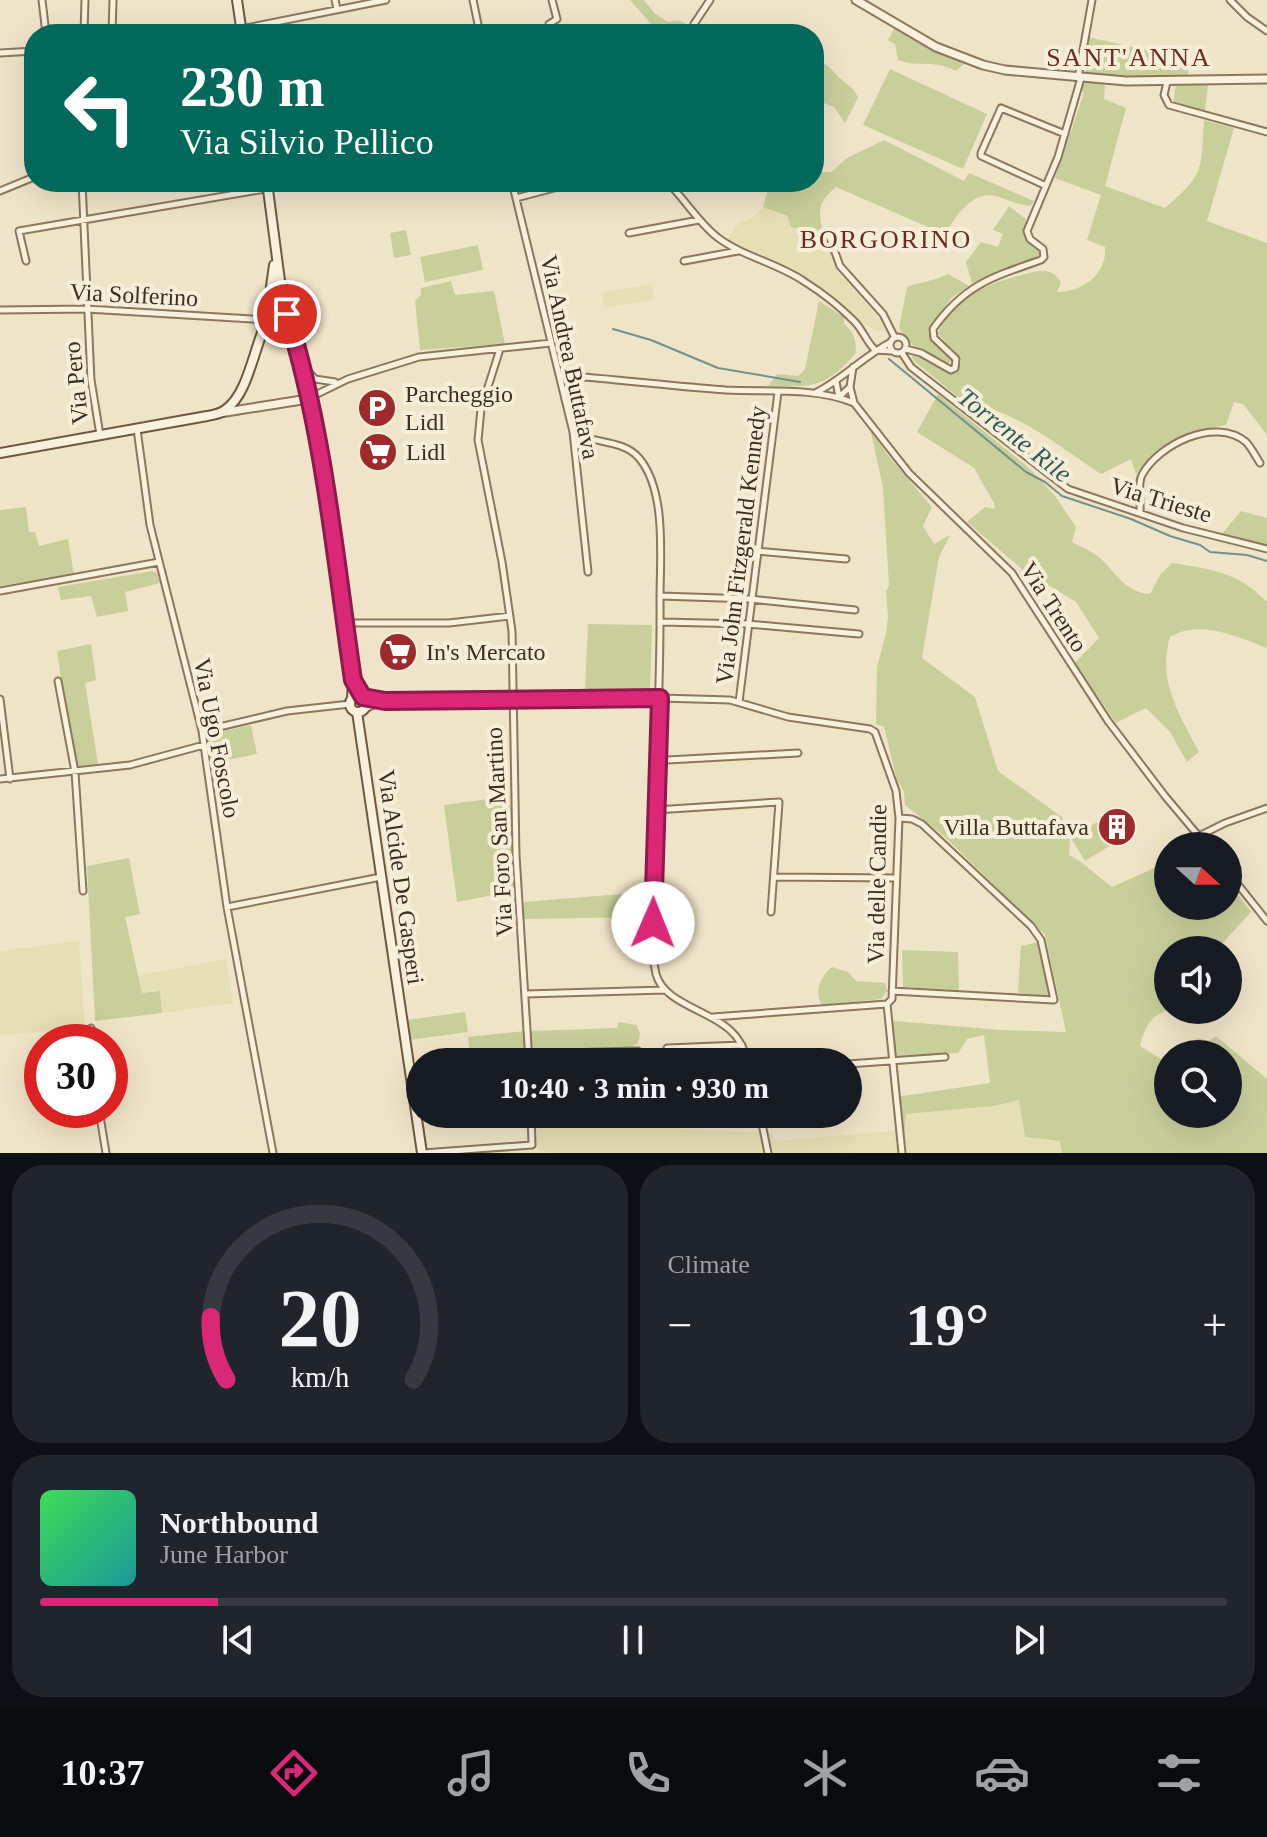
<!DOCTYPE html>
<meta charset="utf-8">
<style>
:root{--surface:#171b24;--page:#20242c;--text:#f1f3f6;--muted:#9ea1a6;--line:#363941;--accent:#db2777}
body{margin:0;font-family:"Times New Roman",serif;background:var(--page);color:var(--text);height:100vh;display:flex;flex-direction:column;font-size:30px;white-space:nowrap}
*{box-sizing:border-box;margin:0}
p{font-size:26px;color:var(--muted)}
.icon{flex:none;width:44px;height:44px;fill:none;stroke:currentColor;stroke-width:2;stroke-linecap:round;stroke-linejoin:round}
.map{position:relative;height:1153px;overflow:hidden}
.details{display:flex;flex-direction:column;gap:12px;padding:12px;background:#0d0f14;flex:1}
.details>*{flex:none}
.top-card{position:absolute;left:24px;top:24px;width:800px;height:168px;border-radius:32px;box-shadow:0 8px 32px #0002;background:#00695c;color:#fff;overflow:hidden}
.needle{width:52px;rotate:111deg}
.buttons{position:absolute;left:1154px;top:832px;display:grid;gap:16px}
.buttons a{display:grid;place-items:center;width:88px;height:88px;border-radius:50%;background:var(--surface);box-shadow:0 8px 32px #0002;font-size:40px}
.speed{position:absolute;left:24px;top:1024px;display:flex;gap:16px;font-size:40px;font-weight:700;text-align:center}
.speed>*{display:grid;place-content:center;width:104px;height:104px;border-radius:50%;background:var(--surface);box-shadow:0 8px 32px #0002;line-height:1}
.speed .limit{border:12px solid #d22;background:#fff;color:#111}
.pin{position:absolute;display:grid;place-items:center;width:68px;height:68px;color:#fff;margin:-34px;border:4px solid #fff;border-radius:50%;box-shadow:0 2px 8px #0007}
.me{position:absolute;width:88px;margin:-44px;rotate:1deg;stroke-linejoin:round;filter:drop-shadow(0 0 6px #0008)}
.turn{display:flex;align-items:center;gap:28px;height:168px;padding:0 24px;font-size:36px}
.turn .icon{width:104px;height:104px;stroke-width:2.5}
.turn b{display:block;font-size:56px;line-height:68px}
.big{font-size:60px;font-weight:600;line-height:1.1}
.details .card{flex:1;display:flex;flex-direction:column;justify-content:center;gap:12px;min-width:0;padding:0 28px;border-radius:32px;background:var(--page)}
.details .dial{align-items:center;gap:0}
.dial svg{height:208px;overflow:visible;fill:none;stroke:var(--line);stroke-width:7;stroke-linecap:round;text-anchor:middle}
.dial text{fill:var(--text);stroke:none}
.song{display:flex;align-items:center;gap:24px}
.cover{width:96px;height:96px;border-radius:12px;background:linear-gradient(135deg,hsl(130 70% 55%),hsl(180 70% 35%))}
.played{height:8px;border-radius:4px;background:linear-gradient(90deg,var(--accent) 15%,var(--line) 15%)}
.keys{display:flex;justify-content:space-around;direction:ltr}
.heat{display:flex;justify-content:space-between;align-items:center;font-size:44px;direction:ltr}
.details .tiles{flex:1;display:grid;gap:12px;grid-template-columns:1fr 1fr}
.card:last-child{grid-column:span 2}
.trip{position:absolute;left:406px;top:1048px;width:456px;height:80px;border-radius:40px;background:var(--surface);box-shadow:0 8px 32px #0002;font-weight:600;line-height:80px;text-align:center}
.dock{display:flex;height:128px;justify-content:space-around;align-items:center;background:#090b0e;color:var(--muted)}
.dock .icon{width:56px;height:56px}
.dock .on{color:var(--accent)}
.dock b{font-size:36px;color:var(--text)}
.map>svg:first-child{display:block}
.farmland{fill:#e6deb5}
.green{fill:#c9cf9b}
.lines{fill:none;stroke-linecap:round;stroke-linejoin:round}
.stream{stroke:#6f938a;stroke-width:2}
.minor-casing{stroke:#8d765c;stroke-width:9}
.tertiary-casing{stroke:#8d765c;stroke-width:11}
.secondary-casing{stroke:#6f573f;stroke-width:12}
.minor{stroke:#faf1dc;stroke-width:5}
.tertiary{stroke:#faf1dc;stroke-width:7}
.secondary{stroke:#faf1dc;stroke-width:8}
.route-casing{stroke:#8e194d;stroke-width:20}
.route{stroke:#db2777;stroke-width:14}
.labels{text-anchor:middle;stroke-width:8;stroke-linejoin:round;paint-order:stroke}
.street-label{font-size:24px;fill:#3d2e20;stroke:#f7eed8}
.poi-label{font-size:24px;fill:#3d2e20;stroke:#f7eed8;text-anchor:start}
.neighbourhood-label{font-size:26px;letter-spacing:2px;fill:#6b2e1e;stroke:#f7eed8}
.water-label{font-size:26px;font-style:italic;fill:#2f5d5a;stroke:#f7eed8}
</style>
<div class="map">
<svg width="1267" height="1153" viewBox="0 0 1267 1153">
<rect width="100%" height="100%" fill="#f0e4c8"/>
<path class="farmland" d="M 763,207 L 787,217 L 792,227 L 823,235 L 838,272 L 885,325 L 883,331 L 879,332 L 860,322 L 801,276 L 727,239 L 739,223 L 752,218 Z
M 652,284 L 653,300 L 604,308 L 603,292 Z
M 79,941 L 85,1028 L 0,1035 L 0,951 Z
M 226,959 L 233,1003 L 162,1013 L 160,991 L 142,993 L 138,976 Z
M 1020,1100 L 1025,1137 L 1061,1141 L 1062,1153 L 561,1153 L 539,1151 L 535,1141 L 535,1114 L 636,1114 L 637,1127 L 773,1133 L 775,1141 L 905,1130 L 906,1114 L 994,1106 Z"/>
<path class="green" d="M 630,0 L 644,0 L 654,13 L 668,22 C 683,18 686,23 696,34 L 660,34 Z
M 894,29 L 964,64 L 956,71 C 933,59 920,68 898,60 L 895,44 L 888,40 Z
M 1088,37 L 1189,60 L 1188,77 L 1119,76 L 1086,72 Z
M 814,60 C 834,66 828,68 841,79 C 849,87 854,87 858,98 L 845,123 L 834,107 L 814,99 Z
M 890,69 L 987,114 L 963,169 L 863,125 Z
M 1085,81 L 1105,83 L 1104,99 L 1126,108 L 1105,186 L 1165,208 C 1205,174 1201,170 1204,120 L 1234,128 L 1207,221 L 1267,243 L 1267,435 L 1243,404 L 1234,402 L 1226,425 C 1182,433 1166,440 1136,474 L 1131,459 L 1101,474 C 1070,454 1004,402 968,405 L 913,360 L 912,356 L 917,356 L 951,373 L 957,371 L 961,361 L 938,333 C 952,299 988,283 1022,275 C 1031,273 1043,268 1052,273 C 1056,275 1058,279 1061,282 L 1057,292 C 1082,292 1107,275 1105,247 L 1087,240 L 1101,195 L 1055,178 L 1084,93 L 1080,91 Z
M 1176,85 L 1208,85 L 1205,111 L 1173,104 Z
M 884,140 L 964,181 L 969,173 L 1034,201 L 1030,206 C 1018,204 1010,201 999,197 C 972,188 957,217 944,234 L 836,187 C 816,204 819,210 823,235 L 791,227 L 787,216 L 763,207 L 767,193 L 777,182 L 814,182 L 814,172 L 831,172 L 847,158 Z
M 1009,206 L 1027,220 L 1026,236 L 1041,250 L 1042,256 L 972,284 L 966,262 L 981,242 L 998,247 L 1003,234 L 993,230 Z
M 406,230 L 411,255 L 394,258 L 390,233 Z
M 478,245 L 483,270 L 425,282 L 420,257 Z
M 948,274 L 969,286 L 951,298 L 930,330 C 935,347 946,347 952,361 L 947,364 L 914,347 L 899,328 L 907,287 C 921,282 934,281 948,274 Z
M 451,281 L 455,295 L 494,291 L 505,344 L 420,350 L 415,301 L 421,295 L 421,288 Z
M 819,301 L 844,317 L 844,324 C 854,332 856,340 856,353 C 827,387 812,388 768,386 L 777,374 L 798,376 L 805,369 Z
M 938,394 L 1029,468 L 1055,496 L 1076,527 L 1072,542 C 1081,547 1092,551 1100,558 C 1116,573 1126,593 1150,594 L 1160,575 L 1172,563 C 1211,569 1238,572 1267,602 L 1267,648 C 1237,637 1201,619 1170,637 C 1157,681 1179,713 1199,752 L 1187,762 L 1170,732 L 1146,708 L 1116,723 L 1075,663 L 1099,638 L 1076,602 L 1050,586 L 1037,597 L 1023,570 L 967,522 L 985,507 L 995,509 L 994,503 L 974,468 L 917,432 Z
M 870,428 L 886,453 L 932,507 L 923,526 L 934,544 L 950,535 L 939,557 L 922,658 L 975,697 L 998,771 L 1062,817 L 1070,840 L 1069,855 L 1081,862 L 1112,887 L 1168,862 L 1168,906 L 1228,906 L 1228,882 L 1251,912 L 1222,944 L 1220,950 L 1168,950 L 1168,1010 C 1149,1017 1145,1027 1140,1046 L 1164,1061 L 1168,1058 L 1168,1114 L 1228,1114 L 1228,1054 L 1175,1054 L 1198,1038 L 1209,1041 L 1216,1036 L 1267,1079 L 1267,1153 L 1062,1153 L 1060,1141 L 1025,1137 L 1019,1100 L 994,1106 L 906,1114 L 905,1130 L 895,1131 L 896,1097 L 990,1083 L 984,1035 L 967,1039 L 958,1053 L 895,1056 L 889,1023 L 895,1021 L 1001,1030 L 1066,1032 L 1045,935 L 945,837 L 905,805 L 904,792 L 897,780 L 884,727 L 876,724 L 877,667 L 886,633 L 888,617 L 886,592 L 889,585 L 883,488 Z
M 26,507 L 29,532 L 35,532 L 39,546 L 68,539 L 74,574 L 0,586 L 0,510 Z
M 1241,511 L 1267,518 L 1267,545 L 1221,535 Z
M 152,571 L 157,573 L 160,583 L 125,592 L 128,611 L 97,617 L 91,596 L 61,600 L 58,587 Z
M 588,624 L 652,625 L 650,693 L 585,691 Z
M 91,644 L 96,680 L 85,683 L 98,764 L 74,767 L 57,651 Z
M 251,725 L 257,754 L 211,763 L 207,743 L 210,734 Z
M 510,796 L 514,891 L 457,902 L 444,805 Z
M 1097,822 L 1111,845 L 1085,861 L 1071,838 Z
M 129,858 L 140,914 L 125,917 L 142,993 L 160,991 L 162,1013 L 95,1021 L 87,866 Z
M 646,892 L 646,917 L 524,919 L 524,902 Z
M 1038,942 L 1049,992 L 1050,997 L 1018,993 L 1021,946 Z
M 902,950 L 958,952 L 959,990 L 903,987 Z
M 832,967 L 848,972 L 856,981 L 885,983 L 887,991 L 881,999 L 822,1005 C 813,992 821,976 832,967 Z
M 465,1012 L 468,1032 L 409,1040 L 406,1020 Z
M 618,1022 L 637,1025 L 640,1034 L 638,1043 L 628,1049 L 541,1052 L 531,1046 L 529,1031 L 617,1028 Z
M 525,1031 L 525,1056 L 471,1062 L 468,1037 Z"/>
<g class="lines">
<path class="stream" d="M 613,329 L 651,340 L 718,368 L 800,382
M 889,359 L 1026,472 L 1045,482 L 1062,496 L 1131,519 L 1170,536 L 1200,545 L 1210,552 L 1247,555 L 1267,561"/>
<g class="minor-casing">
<path id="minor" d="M 42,0 L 46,34
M 335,0 L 337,9
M 473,0 L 480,34
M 1230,0 L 1247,17 L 1267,31
M 694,24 L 710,0
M 84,34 L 85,0
M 112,34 L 113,0
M 197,34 L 241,29 L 386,0
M 552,34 L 549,24 L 557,19 L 552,0
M 0,53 L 34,51
M 1078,78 L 1092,0
M 1167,82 L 1164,95 L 1169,105 L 1267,132
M 82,182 L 91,380 L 100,435
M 512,182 L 573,432 L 588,572
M 667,182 C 685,199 697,221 717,237 C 743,257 778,263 805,282 C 821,292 840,307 854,321 C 863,330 866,341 875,350 L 892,351
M 1044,185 L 981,156 L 981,153 L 1001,108 L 1065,134
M 0,191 L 34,177
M 516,198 L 577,182
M 629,233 L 699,220
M 828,233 L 840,266 L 883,314 L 895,338
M 26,261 L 19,231 L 306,182
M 684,261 L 738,251
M 0,310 L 87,309 L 267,320
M890 345a8 8 0 1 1 16 0a8 8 0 1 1-16 0Z
M 500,349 L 481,409 L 478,440 L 502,562 L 512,631 L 516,855 L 529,1062
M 906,349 L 921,353 L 951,370 L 955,368 L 956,359 L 934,338 L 933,329 C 964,285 992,277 1041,260 L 1044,257 L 1043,249 L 1030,239 L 1027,231 L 1058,157 L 1081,78
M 902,353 L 911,367 L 1068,489 L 1183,528 L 1267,549
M 853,367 L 850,387 L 854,403 L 909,473 L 1012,573 L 1108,721 L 1165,796 L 1207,846
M 306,369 L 315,379 L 335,382
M 559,375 C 615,379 670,386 726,390 C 767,392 816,387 854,403
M 836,382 L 839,397 L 850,387
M 817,392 C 844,378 864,356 891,342
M 309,398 L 348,379 L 419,357 L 551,343
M 137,429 L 150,525 L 202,731 L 227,907 L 273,1153
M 573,432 C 592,444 623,439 639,458 C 667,491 660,558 660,599 C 661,692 654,784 654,877 C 653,908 649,943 656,974 C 664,1004 710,1010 731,1031 C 740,1039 744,1050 749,1062
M 1140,513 C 1141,502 1137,485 1142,475 C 1158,445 1215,416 1246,442 C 1251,447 1256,457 1260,463
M 756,551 L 846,559
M 0,591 L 159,562
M 661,596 L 750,599 L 855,610
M 661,622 L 748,624 L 859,634
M 345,623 L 449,623 L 510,616
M 58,681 L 75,772 L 83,891
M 363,697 L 385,701 L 660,698 L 730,700 L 788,717 L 870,729 L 875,732 L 896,791 L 899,818 L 892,999 L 887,1004 L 713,1017
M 0,699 L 10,779
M 739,702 L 778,392
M 365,709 L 380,702
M 202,731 L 287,711 L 350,704
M 667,760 L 798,753
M 0,779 L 130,765 L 204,745
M 655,810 L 779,802 L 771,912
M 1199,836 L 1225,823 L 1267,808
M 1228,872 L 1267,921
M 774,877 L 896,878
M 227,907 L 381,877
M 892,991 L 1054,1000 L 1041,940 L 1031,926 L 922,824 L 912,819 L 899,818
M 526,994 L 665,990
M 887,1004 L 902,1153
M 91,1028 L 92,1042
M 667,1048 L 742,1045
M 529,1054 L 638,1051
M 848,1064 L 945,1057
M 40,1106 L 42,1106
M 99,1110 L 106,1153
M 760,1114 L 768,1153
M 423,1153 L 532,1145 L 531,1114"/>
</g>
<g class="tertiary-casing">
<path id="tertiary" d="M 856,0 L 936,47 L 983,65 L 1005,70 L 1126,81 L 1267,79
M 220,413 L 308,399"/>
</g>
<g class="secondary-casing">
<path id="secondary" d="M 237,0 L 242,34
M 267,182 L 282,296 L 303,363 L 323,476 L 353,680 L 352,699
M 267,315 L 274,265
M 0,453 L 207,416 C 213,415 220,414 225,410 C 254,391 255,323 282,296
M350 704a8 8 0 1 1 16 0a8 8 0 1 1-16 0Z
M 357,712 L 422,1153"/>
</g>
<use href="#minor" class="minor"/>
<use href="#tertiary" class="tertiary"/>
<use href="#secondary" class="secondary"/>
</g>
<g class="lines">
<g class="route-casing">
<path id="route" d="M 287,314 C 324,431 335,558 353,680 L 363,697 L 385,701 L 660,698 L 653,923"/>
</g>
<use href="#route" class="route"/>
</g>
<defs>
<g id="parking-disc" transform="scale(2)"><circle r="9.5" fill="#9e2a2b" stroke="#f7eed8"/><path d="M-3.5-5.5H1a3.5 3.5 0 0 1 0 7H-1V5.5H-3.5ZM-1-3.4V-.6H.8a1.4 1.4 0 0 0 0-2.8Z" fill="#fff"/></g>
<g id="supermarket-disc" transform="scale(2)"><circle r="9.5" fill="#9e2a2b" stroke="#f7eed8"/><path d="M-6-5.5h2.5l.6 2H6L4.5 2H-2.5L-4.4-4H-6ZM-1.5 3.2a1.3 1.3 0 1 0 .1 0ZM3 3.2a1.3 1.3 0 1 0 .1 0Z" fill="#fff"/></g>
<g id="building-disc" transform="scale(2)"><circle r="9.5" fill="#9e2a2b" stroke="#f7eed8"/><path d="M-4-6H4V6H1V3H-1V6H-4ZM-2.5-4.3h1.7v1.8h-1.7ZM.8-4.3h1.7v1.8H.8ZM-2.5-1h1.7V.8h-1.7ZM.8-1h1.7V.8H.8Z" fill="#fff"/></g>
</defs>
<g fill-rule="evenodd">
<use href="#parking-disc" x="377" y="408"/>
<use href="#supermarket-disc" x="378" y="452"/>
<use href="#supermarket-disc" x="398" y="652"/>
<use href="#building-disc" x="1117" y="827"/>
</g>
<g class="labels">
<g class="street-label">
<text transform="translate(134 295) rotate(3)" y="8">Via Solferino</text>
<text transform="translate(570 357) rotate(78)" y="8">Via Andrea Buttafava</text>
<text transform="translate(76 383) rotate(-96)" y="8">Via Pero</text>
<text transform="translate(1161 500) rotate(17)" y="8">Via Trieste</text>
<text transform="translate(741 545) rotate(-83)" y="8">Via John Fitzgerald Kennedy</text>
<text transform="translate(1054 607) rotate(57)" y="8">Via Trento</text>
<text transform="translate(217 738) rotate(79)" y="8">Via Ugo Foscolo</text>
<text transform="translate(499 832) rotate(-93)" y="8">Via Foro San Martino</text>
<text transform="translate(401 877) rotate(82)" y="8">Via Alcide De Gasperi</text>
<text transform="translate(877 884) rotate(-89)" y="8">Via delle Candie</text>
</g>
<g class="poi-label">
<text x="405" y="402">Parcheggio<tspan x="405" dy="28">Lidl</tspan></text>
<text x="406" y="460">Lidl</text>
<text x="426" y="660">In's Mercato</text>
<text x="1089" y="835" text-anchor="end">Villa Buttafava</text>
</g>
<g class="neighbourhood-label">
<text x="1129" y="66">SANT'ANNA</text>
<text x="886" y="248">BORGORINO</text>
</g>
<g class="water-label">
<text transform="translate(1015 435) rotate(38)" y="9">Torrente Rile</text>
</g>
</g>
</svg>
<div class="buttons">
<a><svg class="needle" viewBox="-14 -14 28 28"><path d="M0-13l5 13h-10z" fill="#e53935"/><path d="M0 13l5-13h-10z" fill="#9ea1a6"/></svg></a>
<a><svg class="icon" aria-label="sound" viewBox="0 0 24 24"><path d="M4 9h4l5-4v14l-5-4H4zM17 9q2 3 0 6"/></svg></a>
<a><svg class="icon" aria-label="search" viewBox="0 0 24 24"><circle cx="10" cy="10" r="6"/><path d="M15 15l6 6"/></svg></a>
</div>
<div class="speed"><div class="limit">30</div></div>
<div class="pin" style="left:287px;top:314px;background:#d93025"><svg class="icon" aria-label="arrive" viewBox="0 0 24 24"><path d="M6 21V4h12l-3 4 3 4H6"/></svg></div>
<svg class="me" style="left:653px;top:923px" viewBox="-20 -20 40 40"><circle r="19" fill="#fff"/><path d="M0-13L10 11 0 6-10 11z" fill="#db2777"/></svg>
<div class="trip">10:40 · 3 min · 930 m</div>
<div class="top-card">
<div class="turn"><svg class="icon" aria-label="left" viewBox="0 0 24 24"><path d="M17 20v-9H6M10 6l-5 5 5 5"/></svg><div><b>230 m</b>Via Silvio Pellico</div></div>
</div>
</div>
<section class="details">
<div class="tiles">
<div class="card dial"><svg viewBox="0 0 100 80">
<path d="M14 69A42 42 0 1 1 86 69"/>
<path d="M14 69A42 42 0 0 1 8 45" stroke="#db2777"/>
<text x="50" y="56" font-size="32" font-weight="700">20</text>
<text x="50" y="72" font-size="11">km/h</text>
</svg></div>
<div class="card"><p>Climate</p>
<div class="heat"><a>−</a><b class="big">19°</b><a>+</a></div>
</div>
<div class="card">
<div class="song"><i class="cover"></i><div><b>Northbound</b><p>June Harbor</p></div></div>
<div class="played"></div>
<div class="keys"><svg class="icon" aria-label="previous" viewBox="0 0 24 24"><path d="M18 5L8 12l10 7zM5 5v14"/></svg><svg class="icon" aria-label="pause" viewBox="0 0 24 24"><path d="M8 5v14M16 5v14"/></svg><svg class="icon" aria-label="next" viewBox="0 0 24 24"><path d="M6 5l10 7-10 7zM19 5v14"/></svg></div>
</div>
</div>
</section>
<nav class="dock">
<b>10:37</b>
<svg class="icon on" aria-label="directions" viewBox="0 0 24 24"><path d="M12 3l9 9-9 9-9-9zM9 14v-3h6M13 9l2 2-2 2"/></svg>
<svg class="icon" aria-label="music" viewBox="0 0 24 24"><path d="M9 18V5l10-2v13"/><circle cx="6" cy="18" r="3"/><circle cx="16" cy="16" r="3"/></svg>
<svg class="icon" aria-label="phone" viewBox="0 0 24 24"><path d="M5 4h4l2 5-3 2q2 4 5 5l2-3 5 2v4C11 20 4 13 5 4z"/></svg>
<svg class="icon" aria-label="climate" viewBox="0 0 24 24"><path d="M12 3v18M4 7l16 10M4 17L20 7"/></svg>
<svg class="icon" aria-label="car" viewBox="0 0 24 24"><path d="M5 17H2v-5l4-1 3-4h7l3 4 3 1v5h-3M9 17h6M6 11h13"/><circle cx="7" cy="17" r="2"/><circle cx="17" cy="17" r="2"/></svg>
<svg class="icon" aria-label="filters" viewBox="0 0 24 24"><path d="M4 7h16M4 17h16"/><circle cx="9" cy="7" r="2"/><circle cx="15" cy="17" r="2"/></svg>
</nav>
